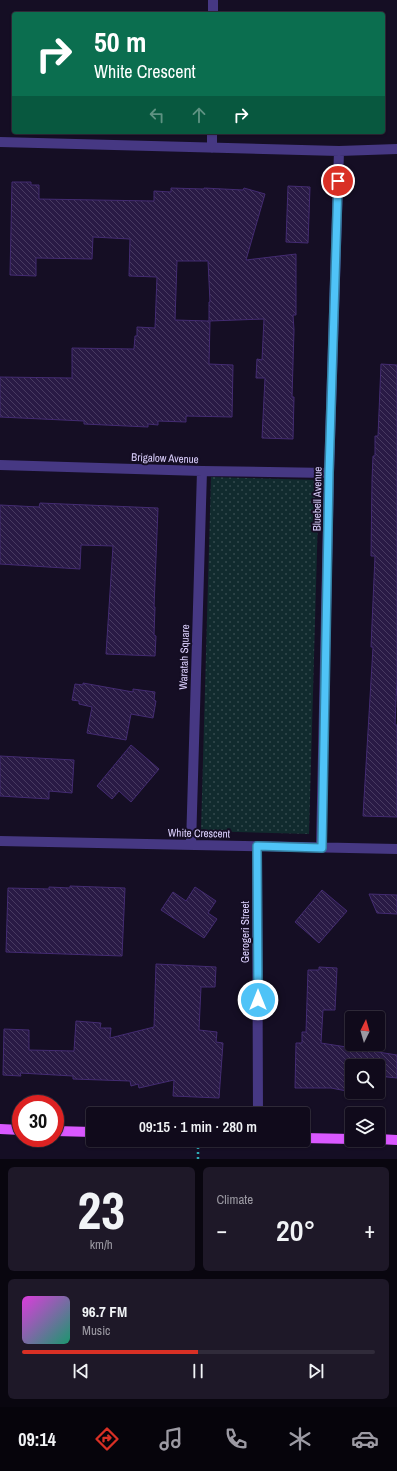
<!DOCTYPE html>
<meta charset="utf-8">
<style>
:root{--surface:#100a1b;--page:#1e1828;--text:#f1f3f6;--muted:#9c9aa3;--line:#302b3a;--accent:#d93025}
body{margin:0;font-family:"Archivo Narrow",sans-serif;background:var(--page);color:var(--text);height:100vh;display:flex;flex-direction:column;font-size:15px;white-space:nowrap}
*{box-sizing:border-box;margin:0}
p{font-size:13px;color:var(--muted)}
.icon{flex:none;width:22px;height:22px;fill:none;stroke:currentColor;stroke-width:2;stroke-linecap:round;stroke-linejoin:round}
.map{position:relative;height:1159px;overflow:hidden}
.side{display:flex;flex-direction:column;gap:8px;padding:8px;background:#09060f;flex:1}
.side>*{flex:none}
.guide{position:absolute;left:12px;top:12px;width:373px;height:122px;border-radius:4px;box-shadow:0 1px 3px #0004,0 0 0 1px var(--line);background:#0b6e4f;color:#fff;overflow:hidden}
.needle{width:26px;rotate:5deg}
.buttons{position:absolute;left:345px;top:1011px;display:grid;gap:8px}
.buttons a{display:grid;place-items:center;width:40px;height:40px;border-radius:4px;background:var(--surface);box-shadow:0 1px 3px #0004,0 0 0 1px var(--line);font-size:20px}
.speed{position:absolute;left:12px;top:1095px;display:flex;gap:8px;font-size:20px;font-weight:700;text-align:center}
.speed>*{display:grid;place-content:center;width:52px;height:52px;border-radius:50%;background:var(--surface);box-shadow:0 1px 3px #0004,0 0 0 1px var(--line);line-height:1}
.speed .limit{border:6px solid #d22;background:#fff;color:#111}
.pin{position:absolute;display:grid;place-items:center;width:34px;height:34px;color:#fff;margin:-17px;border:2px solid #fff;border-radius:50%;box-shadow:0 1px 4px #0007}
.me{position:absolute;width:44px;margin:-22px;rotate:0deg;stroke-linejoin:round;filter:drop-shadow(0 0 3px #0008)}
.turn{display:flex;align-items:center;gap:14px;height:84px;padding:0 16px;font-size:18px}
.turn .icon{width:52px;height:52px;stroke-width:2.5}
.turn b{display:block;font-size:28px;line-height:34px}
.lanes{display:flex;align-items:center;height:38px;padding:0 16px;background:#0003;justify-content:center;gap:20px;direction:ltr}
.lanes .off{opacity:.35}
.big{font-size:30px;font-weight:600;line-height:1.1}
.side .card{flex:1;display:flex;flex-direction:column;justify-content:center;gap:6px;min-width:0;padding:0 14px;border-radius:6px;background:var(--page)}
.side .dial{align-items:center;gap:0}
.dial b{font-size:52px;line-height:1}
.song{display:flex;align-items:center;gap:12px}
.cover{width:48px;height:48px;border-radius:6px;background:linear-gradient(135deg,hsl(300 70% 55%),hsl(160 70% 35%))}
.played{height:4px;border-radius:2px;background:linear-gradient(90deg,var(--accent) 50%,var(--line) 50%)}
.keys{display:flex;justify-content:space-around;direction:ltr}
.heat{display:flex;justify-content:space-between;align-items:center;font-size:22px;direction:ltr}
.side .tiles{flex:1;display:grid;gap:8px;grid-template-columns:1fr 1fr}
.card:last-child{grid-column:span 2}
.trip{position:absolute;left:86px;top:1107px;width:224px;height:40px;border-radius:4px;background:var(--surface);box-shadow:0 1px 3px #0004,0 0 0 1px var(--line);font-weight:600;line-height:40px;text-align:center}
.menu{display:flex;height:64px;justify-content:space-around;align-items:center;background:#06040b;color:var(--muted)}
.menu .icon{width:28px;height:28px}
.menu .on{color:var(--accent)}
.menu b{font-size:18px;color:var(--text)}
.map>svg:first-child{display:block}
.park{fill:url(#park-dots)}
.building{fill:url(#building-back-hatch);stroke:#432b71;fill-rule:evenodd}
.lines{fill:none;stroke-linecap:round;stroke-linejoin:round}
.path{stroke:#2dabb7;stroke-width:2.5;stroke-dasharray:2 3;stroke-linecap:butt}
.minor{stroke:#463883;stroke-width:10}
.major{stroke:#d958ff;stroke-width:10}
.route-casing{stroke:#337fa1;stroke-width:10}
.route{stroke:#4fc3f7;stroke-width:7}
.labels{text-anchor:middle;stroke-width:4;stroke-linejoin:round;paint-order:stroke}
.street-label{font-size:11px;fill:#ddd1ff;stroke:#150e24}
</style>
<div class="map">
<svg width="397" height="1159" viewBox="0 0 397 1159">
<defs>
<pattern id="park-dots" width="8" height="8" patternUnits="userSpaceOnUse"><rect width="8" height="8" fill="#112b2e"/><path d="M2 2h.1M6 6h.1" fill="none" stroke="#33494d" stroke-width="1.8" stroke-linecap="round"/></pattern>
<pattern id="building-back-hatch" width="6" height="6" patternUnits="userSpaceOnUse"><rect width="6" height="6" fill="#291a45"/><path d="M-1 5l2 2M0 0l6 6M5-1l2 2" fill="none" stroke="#483a61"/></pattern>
</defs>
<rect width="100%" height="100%" fill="#150e24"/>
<path class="park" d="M 211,477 L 319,480 L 309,834 L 201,831 Z"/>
<path class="building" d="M 12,182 L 31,182 L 31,185 L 39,185 L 39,199 L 154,201 L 154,191 L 171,192 L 171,188 L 204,189 L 204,188 L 243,190 L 244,188 L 265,194 L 246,260 L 296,254 L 296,315 L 293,315 L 294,330 L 292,397 L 294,397 L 293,439 L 262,438 L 265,378 L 256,378 L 257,359 L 262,360 L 264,319 L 210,321 L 209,364 L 233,365 L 232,417 L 186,416 L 186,422 L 158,421 L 158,425 L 148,424 L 148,427 L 84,424 L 84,421 L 0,417 L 0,377 L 72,378 L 72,348 L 134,349 L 135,336 L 137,336 L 137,327 L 155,328 L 157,277 L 129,276 L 130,239 L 93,237 L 92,259 L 36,258 L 36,276 L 10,275 ZM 177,261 L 208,261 L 210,302 L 209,302 L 209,321 L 175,320 Z
M 288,186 L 310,187 L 308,243 L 286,242 Z
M 381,364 L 397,365 L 397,678 L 395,725 L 397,725 L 397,817 L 363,816 L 373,647 L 371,647 L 375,556 L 371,556 L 372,480 L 373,456 L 375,456 L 375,436 L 378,436 Z
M 40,503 L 158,508 L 154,607 L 155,607 L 154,635 L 156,636 L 155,656 L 106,654 L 113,546 L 81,545 L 80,569 L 0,564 L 0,505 L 39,507 Z
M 83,683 L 133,692 L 133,689 L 155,692 L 154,700 L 156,701 L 153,718 L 131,714 L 126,740 L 87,733 L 92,707 L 79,704 L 79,701 L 72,700 L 75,684 L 83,685 Z
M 131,745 L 159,769 L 131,802 L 119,791 L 112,799 L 97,786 Z
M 0,756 L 74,760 L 72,793 L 49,791 L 49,799 L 0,796 Z
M 70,886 L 125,888 L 122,956 L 6,952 L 8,888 L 49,889 L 49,887 L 70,888 Z
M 195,887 L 216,901 L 208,913 L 217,919 L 204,938 L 161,910 L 173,892 L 186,901 Z
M 322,890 L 347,911 L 319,943 L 295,922 Z
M 369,894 L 397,895 L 397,914 L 377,913 Z
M 156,964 L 216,967 L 215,987 L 201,987 L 199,1030 L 217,1032 L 216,1042 L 223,1043 L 219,1098 L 173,1096 L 174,1080 L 139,1088 L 138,1084 L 131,1086 L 130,1081 L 73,1079 L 73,1076 L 20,1073 L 21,1076 L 3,1075 L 4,1029 L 29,1030 L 29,1050 L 74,1051 L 76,1021 L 101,1023 L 100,1028 L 111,1028 L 110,1038 L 154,1027 Z
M 319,967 L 337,968 L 335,1010 L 323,1010 L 321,1043 L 397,1055 L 397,1078 L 378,1076 L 378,1066 L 352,1066 L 352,1092 L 331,1088 L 295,1088 L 296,1043 L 302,1043 L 302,1032 L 306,1032 L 308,970 L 319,970 Z
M 353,1092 L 374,1092 L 374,1095 Z"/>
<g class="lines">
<path class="path" d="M 198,1159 L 198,1140"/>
<path class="minor" d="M 213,14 L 213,0
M 0,142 L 339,151 L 397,149
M 212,148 L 212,132
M 0,465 L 202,471 L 329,473
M 0,841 L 397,849
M 191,845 L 202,471
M 257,846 L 258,1114
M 321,848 L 329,473 L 339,151"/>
<path class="major" d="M 0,1129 L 21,1130
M 55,1131 L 93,1132
M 303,1138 L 352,1139
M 378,1139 L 397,1140"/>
</g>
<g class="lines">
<g class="route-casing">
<path id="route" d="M 258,1000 L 257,846 L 322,848 L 329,473 L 338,181"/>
</g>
<use href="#route" class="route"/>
</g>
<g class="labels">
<g class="street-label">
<text transform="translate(165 458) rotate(2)" y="4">Brigalow Avenue</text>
<text transform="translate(317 499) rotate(-89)" y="4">Bluebell Avenue</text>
<text transform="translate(184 657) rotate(-88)" y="4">Waratah Square</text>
<text transform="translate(199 833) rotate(1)" y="4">White Crescent</text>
<text transform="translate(245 932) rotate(-90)" y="4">Gerogeri Street</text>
</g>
</g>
</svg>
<div class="buttons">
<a><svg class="needle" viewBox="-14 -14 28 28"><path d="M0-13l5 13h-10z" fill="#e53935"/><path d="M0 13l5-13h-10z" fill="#9c9aa3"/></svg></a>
<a><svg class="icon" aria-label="search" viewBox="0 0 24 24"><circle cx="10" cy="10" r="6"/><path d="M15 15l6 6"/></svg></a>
<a><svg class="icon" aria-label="layers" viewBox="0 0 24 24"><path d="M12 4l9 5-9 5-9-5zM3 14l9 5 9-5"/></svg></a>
</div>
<div class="speed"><div class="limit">30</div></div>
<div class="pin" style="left:338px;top:181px;background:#d93025"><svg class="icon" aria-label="arrive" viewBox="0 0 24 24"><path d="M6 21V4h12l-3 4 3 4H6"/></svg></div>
<svg class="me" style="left:258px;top:1000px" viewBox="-20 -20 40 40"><circle r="17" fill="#4fc3f7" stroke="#fff" stroke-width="3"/><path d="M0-11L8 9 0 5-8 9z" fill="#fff"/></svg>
<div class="trip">09:15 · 1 min · 280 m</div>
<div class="guide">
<div class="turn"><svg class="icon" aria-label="right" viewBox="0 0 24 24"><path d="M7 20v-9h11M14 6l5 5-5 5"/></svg><div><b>50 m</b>White Crescent</div></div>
<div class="lanes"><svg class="icon off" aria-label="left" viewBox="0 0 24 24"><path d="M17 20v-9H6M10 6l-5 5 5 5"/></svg><svg class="icon off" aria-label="ahead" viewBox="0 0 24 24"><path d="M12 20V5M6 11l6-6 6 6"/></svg><svg class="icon" aria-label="right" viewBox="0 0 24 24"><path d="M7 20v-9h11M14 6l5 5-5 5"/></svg></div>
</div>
</div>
<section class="side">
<div class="tiles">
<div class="card dial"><b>23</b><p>km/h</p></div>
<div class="card"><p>Climate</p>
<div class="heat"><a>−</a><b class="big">20°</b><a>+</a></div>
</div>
<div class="card">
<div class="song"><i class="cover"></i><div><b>96.7 FM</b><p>Music</p></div></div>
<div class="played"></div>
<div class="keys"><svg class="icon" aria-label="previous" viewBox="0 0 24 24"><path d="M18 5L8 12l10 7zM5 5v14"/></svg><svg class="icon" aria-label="pause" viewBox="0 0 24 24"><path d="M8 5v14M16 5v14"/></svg><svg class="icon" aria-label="next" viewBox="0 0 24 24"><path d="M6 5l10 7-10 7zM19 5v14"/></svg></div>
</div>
</div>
</section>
<nav class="menu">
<b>09:14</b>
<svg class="icon on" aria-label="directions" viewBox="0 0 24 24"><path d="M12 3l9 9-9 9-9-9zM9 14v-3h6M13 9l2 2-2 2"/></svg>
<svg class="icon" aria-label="music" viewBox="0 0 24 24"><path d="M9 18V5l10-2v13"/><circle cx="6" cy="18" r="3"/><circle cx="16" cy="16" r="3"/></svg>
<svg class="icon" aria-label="phone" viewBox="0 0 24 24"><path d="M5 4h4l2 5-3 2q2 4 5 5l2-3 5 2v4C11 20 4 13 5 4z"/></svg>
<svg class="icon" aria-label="climate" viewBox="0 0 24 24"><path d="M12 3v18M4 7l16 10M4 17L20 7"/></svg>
<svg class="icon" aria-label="car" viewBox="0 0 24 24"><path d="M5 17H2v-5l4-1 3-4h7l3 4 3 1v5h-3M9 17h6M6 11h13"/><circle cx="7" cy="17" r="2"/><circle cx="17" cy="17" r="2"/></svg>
</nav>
